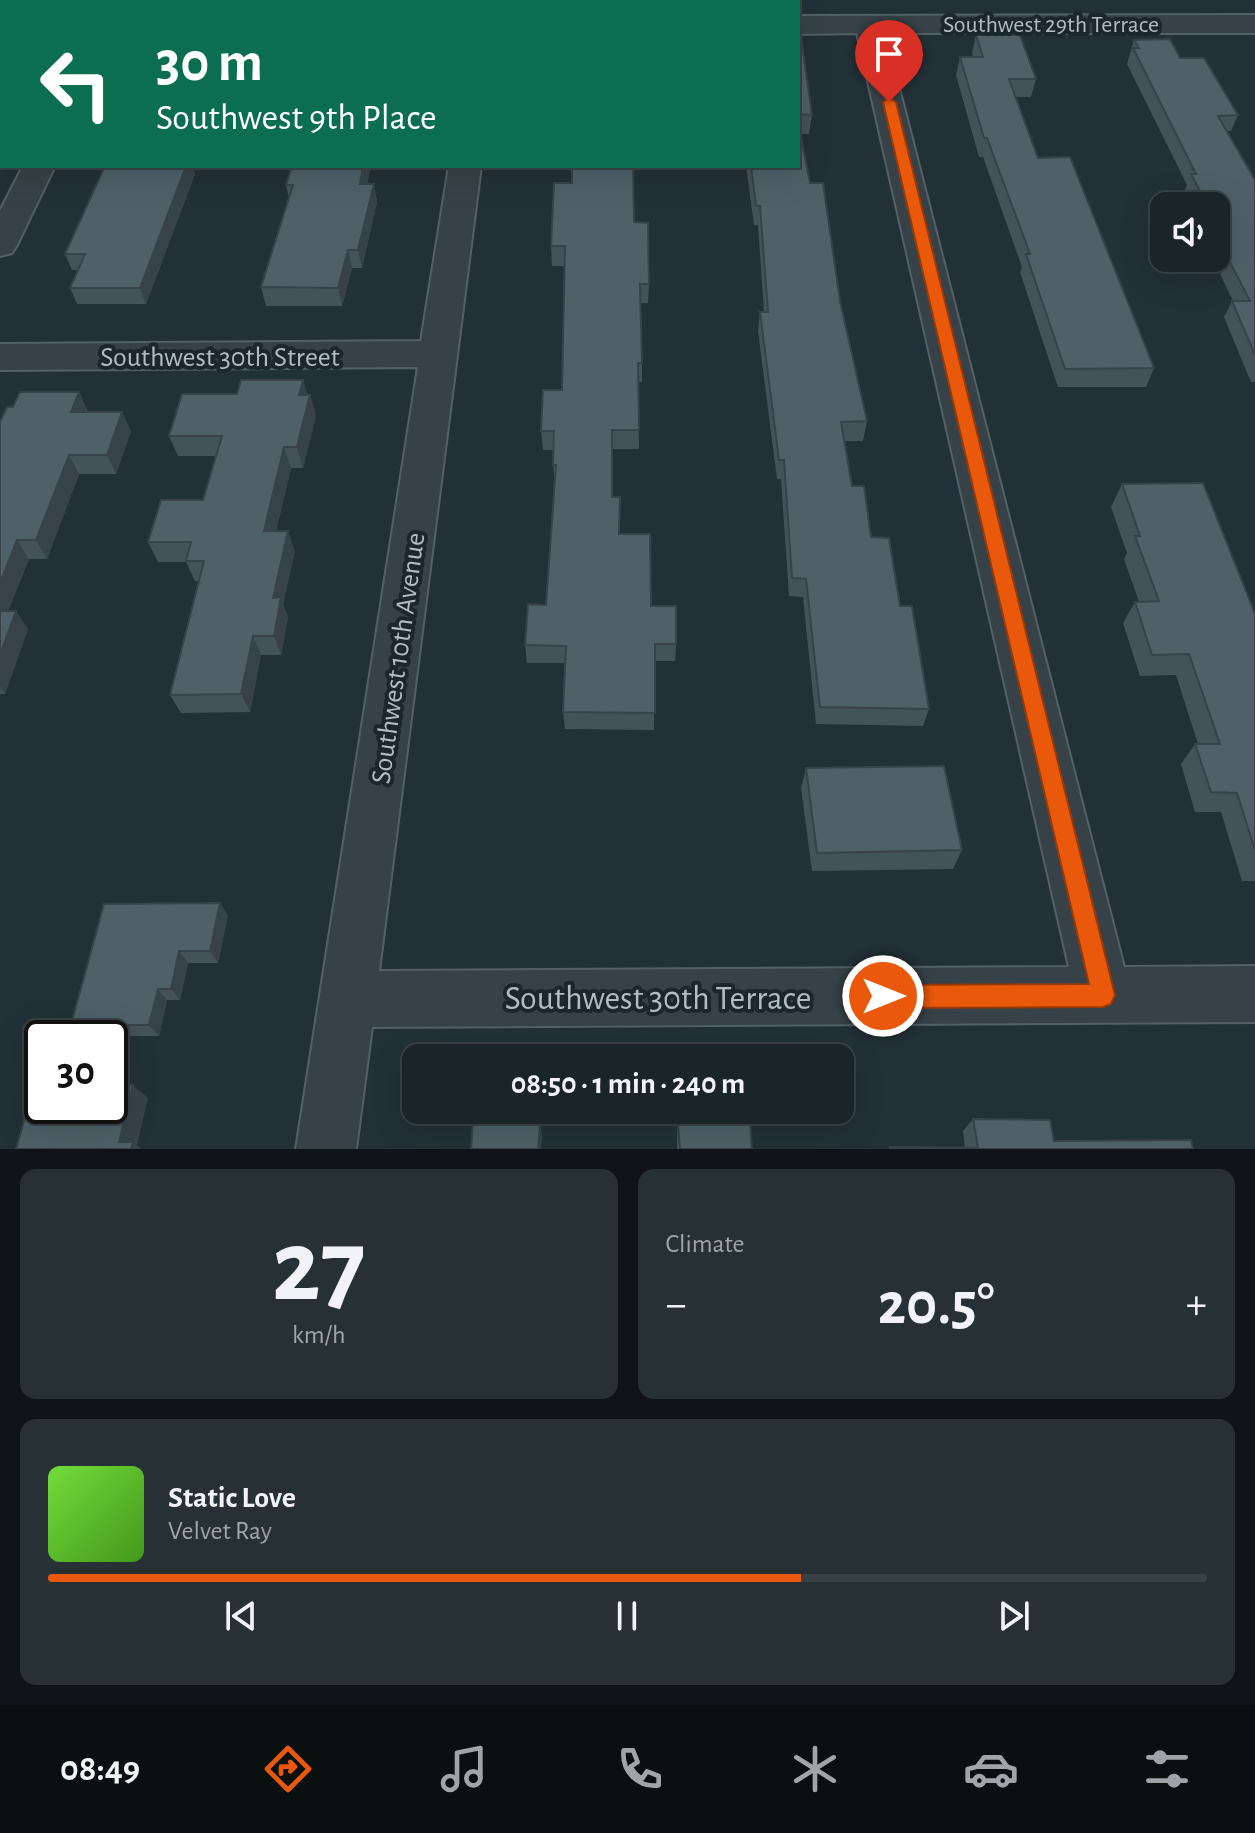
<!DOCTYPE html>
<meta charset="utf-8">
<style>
:root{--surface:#1a2529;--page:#273135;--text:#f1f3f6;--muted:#9fa5a8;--line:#384246;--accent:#ea580c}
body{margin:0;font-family:"Alegreya Sans",sans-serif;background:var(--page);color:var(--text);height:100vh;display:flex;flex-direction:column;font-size:30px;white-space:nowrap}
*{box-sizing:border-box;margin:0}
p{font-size:26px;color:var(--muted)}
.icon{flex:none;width:44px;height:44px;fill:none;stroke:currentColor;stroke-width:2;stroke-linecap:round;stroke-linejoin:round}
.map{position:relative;height:1149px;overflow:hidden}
.drawer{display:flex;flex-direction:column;gap:20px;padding:20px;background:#0e1417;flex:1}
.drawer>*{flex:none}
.banner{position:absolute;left:0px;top:0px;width:800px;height:168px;box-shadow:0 8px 32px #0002,0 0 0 2px var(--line);background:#0b6e4f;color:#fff;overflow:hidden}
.controls{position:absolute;left:1150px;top:192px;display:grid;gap:16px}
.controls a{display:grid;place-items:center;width:80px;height:80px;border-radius:16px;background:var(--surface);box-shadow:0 8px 32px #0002,0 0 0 2px var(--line);font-size:40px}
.speed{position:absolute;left:24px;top:1020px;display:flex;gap:16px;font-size:40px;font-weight:700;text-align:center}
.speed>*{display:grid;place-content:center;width:104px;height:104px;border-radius:50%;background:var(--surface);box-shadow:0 8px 32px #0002,0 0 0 2px var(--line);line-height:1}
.speed .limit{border:4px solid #111;border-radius:12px;background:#fff;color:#111}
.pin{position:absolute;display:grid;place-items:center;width:68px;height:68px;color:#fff;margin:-82px -34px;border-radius:50% 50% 50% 0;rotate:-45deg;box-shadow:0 0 8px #0007}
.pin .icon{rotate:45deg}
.me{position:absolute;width:88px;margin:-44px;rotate:90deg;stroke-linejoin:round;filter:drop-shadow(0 0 6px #0008)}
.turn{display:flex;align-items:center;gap:28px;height:168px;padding:0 24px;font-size:36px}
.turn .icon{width:104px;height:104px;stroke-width:2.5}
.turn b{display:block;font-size:56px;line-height:68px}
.big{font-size:60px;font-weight:600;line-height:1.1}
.drawer .card{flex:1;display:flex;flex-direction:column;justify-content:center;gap:12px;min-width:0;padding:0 28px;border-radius:16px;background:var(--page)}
.drawer .dial{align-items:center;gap:0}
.dial b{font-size:104px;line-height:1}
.song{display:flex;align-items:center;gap:24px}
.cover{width:96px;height:96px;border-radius:12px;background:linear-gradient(135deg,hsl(100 70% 55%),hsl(100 70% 35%))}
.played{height:8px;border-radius:4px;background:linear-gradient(90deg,var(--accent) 65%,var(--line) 65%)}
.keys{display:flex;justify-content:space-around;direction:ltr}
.heat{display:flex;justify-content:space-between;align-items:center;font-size:44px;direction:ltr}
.drawer .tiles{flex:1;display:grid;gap:20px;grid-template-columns:1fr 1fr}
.card:last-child{grid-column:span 2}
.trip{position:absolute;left:402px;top:1044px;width:452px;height:80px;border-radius:16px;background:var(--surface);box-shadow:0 8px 32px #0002,0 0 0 2px var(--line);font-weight:600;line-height:80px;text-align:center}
.tabs{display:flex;height:128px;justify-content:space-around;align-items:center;background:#0a0f10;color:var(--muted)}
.tabs .icon{width:56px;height:56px}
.tabs .active{color:var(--accent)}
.tabs b{font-size:36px;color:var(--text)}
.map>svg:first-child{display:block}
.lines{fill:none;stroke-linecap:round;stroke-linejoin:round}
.minor-casing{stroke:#536065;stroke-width:4}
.minor{fill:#364247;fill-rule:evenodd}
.wall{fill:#445359}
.shaded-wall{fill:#374349}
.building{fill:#4f6068;stroke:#374349;stroke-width:2}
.route{fill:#ea580c;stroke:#983908;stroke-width:2}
.labels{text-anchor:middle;stroke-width:8;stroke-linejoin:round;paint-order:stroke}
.far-street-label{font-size:24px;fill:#b0bdc4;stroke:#1b272c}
.street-label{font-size:28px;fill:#b0bdc4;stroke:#1b272c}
.near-street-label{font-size:34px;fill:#b0bdc4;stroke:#1b272c}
</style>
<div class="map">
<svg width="1255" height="1149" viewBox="0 0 1255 1149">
<rect width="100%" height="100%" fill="#223137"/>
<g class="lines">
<g class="minor-casing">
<path id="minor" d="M 111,0 L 139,0 L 110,2 Z
M 478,0 L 506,0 L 506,2 L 478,2 Z
M 1255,15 L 1255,33 L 885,33 L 1124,967 L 1255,966 L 1255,1022 L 372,1027 L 356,1149 L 296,1149 L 418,367 L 0,370 L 0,344 L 421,341 L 449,166 L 481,166 L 379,971 L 1069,967 L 857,33 L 798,34 L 798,16 Z
M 23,166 L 55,166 L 17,245 L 12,253 L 0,256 L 0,211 Z"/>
</g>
<use href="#minor" class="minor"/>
</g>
<path class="wall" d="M 0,0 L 58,0 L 57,2 L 2,2 L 2,25 L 0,25 Z
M 976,35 L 1036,79 L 1031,97 L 1016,97 L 1038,158 L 1154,368 L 1146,387 L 1058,387 L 1020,272 L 1022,267 L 983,157 L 979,157 L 956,75 L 960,57 L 973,57 L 972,53 Z
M 798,36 L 812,115 L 809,134 L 800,134 L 810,183 L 840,301 L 867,421 L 863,441 L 844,441 L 852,486 L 900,606 L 929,709 L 923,726 L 816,724 L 803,597 L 789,596 L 781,479 L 777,479 L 758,331 L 760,312 L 764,312 L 758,225 L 754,225 L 746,166 L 798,166 Z
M 1134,40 L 1180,58 L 1238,115 L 1231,131 L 1227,131 L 1255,180 L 1255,382 L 1251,382 L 1224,317 L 1232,301 L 1233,301 L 1213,259 L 1216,258 L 1216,206 L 1193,206 L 1185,190 L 1187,185 L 1127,64 Z
M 105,166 L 192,166 L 195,174 L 146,304 L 77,304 L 70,288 L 78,270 L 72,270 L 65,254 Z
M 292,166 L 371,166 L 367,184 L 374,184 L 377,202 L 362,268 L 352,268 L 342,306 L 266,306 L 261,287 L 289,197 L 286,185 Z
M 572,183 L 634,222 L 649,284 L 648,303 L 640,303 L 642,363 L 642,382 L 638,382 L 639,449 L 612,449 L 613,497 L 619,534 L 651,606 L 676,644 L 675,661 L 655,661 L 654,730 L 565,729 L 563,712 L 566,663 L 527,663 L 525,645 L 546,605 L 555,484 L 553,465 L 553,450 L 543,450 L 541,431 L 562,390 L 565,266 L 552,266 L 551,246 Z
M 303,380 L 307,395 L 310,395 L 316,416 L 303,468 L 291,468 L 276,531 L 295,551 L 283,604 L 288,617 L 281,655 L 261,655 L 250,712 L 181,713 L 170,695 L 199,581 L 195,581 L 186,562 L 158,562 L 148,542 L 203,500 L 216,456 L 178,456 L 169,436 L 237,394 Z
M 79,392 L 88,412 L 131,431 L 116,474 L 79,474 L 47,559 L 29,559 L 8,611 L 28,629 L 5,694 L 0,694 L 0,422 L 13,407 Z
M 1122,484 L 1255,614 L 1255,881 L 1242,881 L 1221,812 L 1195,812 L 1181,764 L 1195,744 L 1198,744 L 1176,675 L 1140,676 L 1123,623 L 1135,602 L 1139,602 L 1124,559 L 1127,553 L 1111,507 Z
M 806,768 L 962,850 L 953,869 L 812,871 L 801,788 Z
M 228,915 L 218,963 L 188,963 L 180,1000 L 167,1000 L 159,1036 L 82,1036 L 71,1025 Z
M 973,1119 L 1054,1141 L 1193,1149 L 889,1149 L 890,1147 L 965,1148 L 963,1131 Z
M 678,1124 L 752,1149 L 677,1149 L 677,1136 Z"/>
<path class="shaded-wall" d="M 37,0 L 58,0 L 57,2 L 36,2 Z
M 181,166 L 192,166 L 195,174 L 146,304 L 140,288 Z
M 363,166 L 371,166 L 363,202 L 360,184 Z
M 374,184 L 377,202 L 362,268 L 358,250 Z
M 348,250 L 352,268 L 342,306 L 338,288 Z
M 303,380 L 309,400 L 310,395 L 316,416 L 303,468 L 297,447 L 299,395 Z
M 79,392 L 88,412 L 71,412 Z
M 122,412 L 131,431 L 116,474 L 107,455 Z
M 284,447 L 291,468 L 271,551 L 264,531 Z
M 69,455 L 79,474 L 47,559 L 36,540 Z
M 288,531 L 295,551 L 283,604 L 288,617 L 281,655 L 274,636 L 273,598 Z
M 17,540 L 29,559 L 1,629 L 0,627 L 0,583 Z
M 16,611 L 28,629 L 5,694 L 0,687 L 0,655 Z
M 253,636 L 261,655 L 250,712 L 241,694 Z
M 220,903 L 228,915 L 218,963 L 210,951 Z
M 179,951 L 188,963 L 180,1000 L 171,989 Z
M 158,989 L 167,1000 L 159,1036 L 149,1025 Z
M 133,1085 L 148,1098 L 137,1145 L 142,1149 L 129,1149 L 119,1142 Z
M 540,1123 L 542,1135 L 541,1149 L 538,1149 Z"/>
<path class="building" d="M 0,0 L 37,0 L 36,2 L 2,3 L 0,3 Z
M 201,0 L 256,0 L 256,2 L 201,2 Z
M 355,0 L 412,0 L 412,2 L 354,2 Z
M 976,35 L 1020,35 L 1036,79 L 1009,79 L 1038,158 L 1070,157 L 1154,368 L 1065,369 L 1026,254 L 1030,254 L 987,138 L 984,138 L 960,57 L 983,57 Z
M 798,36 L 801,36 L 812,115 L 798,114 Z
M 1170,39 L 1180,58 L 1204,58 L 1238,115 L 1218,116 L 1255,180 L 1255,355 L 1232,301 L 1250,301 L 1220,243 L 1226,243 L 1216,223 L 1216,206 L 1208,206 L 1191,174 L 1196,174 L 1133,48 L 1139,48 L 1134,40 Z
M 798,122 L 810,183 L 823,183 L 840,301 L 867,421 L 841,422 L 852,486 L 864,486 L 871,537 L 889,538 L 900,606 L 912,606 L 929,709 L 820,707 L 806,579 L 792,578 L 784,460 L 779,460 L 760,312 L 768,312 L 760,206 L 756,206 L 751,166 L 798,166 Z
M 105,166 L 186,166 L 140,288 L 70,288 L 85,254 L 65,254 Z
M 292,166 L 363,166 L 360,184 L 374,184 L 358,250 L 348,250 L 338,288 L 261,287 L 293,185 L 286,185 Z
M 572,166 L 633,166 L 634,222 L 648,223 L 649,284 L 640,284 L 642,363 L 638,363 L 639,430 L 612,430 L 612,497 L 620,497 L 619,534 L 650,534 L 651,606 L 676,606 L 676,644 L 655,644 L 655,713 L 563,712 L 566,646 L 525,645 L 528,604 L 546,605 L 556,465 L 553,465 L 554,431 L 541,431 L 543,390 L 562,390 L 565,246 L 551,246 L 554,183 L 572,183 Z
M 241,380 L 303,380 L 299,395 L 310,395 L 297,447 L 284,447 L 264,531 L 288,531 L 273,598 L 281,597 L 274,636 L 253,636 L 241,694 L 170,695 L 204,561 L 186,561 L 191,542 L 148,542 L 161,500 L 203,500 L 222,436 L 169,436 L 182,394 L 237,394 Z
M 20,392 L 79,392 L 71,412 L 122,412 L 107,455 L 69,455 L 36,540 L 17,540 L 0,583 L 0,422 L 7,407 L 13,407 Z
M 1203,483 L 1255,614 L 1255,850 L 1237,793 L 1211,792 L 1195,744 L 1220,744 L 1189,654 L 1152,655 L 1135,602 L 1159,601 L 1135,536 L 1140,536 L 1122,484 Z
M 0,611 L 16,611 L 0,655 Z
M 944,766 L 962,850 L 817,853 L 806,768 Z
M 220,903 L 210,951 L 179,951 L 171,989 L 158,989 L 149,1025 L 71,1025 L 104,904 Z
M 110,1085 L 133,1085 L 119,1142 L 133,1142 L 131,1149 L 16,1149 L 34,1086 L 42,1086 L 42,1106 L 110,1106 Z
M 973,1119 L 1050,1120 L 1054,1141 L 1191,1140 L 1193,1149 L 890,1149 L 890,1147 L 978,1148 Z
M 473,1121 L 540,1123 L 538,1149 L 471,1149 Z
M 750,1123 L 752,1149 L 680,1149 L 678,1124 Z"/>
<path class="route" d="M 889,98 L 896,102 L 1115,995 L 1111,1004 L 1103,1007 L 883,1008 L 875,1005 L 871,996 L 875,988 L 883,985 L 1089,984 L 883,102 Z"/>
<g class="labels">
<g class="far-street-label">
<text x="1051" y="32">Southwest 29th Terrace</text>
</g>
<g class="street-label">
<text x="220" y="366">Southwest 30th Street</text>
<text transform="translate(397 658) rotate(-82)" y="10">Southwest 10th Avenue</text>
</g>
<g class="near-street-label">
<text x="658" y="1009">Southwest 30th Terrace</text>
</g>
</g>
</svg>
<div class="controls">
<a><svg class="icon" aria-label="sound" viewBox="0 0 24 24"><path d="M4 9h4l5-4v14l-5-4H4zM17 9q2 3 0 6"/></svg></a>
</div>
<div class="speed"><div class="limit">30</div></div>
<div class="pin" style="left:889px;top:102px;background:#d93025"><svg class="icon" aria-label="arrive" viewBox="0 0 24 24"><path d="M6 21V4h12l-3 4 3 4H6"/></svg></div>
<svg class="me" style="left:883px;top:996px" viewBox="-20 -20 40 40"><circle r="17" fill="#ea580c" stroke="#fff" stroke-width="3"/><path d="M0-11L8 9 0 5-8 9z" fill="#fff"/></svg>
<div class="trip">08:50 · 1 min · 240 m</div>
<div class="banner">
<div class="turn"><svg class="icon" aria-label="left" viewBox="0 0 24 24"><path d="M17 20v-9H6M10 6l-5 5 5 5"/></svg><div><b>30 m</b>Southwest 9th Place</div></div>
</div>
</div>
<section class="drawer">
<div class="tiles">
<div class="card dial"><b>27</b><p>km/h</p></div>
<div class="card"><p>Climate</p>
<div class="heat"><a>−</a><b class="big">20.5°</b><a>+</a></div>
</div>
<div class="card">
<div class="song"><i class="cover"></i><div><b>Static Love</b><p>Velvet Ray</p></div></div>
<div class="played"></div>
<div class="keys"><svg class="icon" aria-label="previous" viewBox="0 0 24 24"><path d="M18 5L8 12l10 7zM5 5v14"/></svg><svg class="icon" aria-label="pause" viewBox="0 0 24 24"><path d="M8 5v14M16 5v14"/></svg><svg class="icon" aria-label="next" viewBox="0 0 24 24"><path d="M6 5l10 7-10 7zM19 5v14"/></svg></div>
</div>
</div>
</section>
<nav class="tabs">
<b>08:49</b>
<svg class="icon active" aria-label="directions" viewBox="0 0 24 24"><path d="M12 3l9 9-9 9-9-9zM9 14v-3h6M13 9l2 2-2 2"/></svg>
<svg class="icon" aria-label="music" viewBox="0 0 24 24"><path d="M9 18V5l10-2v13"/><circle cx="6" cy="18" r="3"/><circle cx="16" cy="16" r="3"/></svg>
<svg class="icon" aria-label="phone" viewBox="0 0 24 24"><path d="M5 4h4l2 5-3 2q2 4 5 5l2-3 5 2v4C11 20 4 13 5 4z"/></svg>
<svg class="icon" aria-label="climate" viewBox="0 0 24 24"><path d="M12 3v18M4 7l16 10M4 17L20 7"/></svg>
<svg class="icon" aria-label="car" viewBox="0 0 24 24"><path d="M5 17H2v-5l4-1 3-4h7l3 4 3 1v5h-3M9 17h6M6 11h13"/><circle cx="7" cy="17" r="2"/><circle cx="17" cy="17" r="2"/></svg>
<svg class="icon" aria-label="filters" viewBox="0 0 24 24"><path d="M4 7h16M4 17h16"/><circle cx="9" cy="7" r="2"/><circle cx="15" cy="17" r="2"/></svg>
</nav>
